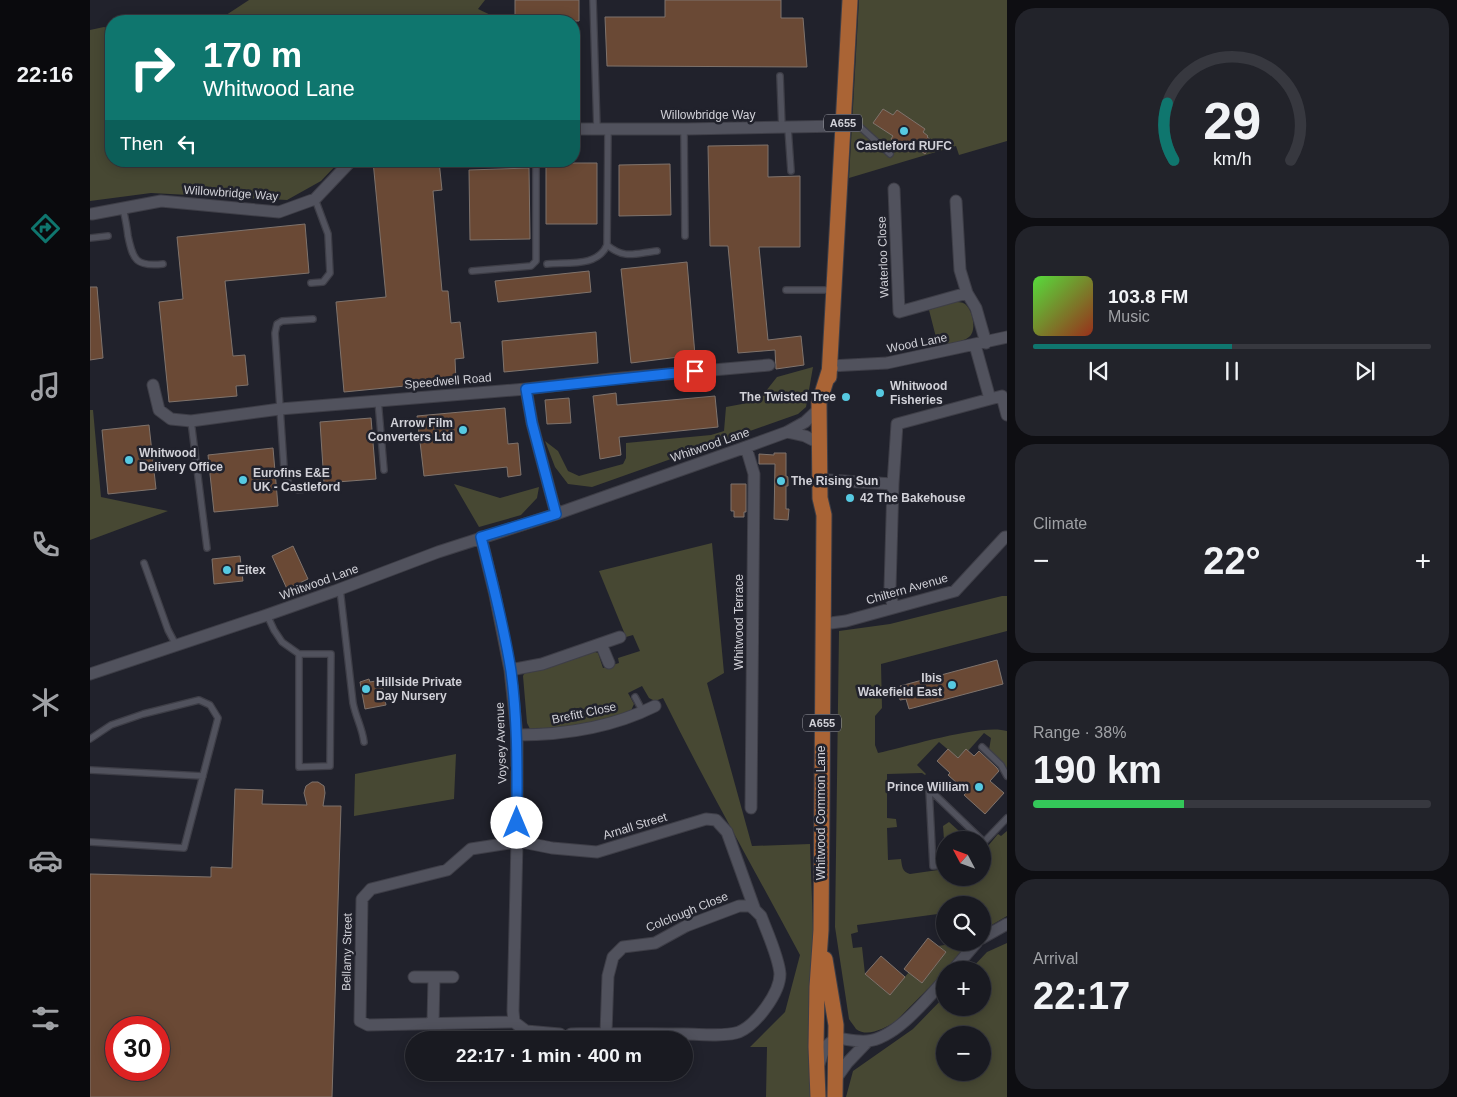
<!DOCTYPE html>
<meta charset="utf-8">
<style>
:root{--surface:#191a21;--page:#22232a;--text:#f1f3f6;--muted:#9fa1a5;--line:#37383f;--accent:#0f766e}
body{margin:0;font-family:Helvetica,sans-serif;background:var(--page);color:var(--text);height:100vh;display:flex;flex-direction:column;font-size:19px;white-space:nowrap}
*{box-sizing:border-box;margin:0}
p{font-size:16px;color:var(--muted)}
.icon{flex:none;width:28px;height:28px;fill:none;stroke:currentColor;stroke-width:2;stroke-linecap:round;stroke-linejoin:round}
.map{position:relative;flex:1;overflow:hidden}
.sheet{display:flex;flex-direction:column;gap:8px;padding:8px;background:#0e0e12;width:450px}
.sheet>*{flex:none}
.banner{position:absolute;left:15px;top:15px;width:475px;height:152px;border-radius:20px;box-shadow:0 2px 12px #0003,0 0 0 1px var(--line);background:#0f766e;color:#fff;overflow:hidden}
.needle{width:32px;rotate:311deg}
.controls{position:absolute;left:846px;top:831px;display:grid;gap:10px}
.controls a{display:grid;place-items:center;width:55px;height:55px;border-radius:50%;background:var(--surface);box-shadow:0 2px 12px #0003,0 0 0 1px var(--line);font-size:25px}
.speed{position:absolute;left:15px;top:1016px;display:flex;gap:10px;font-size:25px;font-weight:700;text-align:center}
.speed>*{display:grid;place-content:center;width:65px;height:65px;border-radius:50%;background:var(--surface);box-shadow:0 2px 12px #0003,0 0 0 1px var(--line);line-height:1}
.speed .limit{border:8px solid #d22;background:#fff;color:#111}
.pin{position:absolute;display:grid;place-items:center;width:42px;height:42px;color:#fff;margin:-21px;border-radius:10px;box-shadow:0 2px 8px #0006}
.me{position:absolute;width:55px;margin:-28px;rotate:0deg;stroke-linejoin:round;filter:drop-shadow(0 0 4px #0008)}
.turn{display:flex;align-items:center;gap:18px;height:105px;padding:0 15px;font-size:22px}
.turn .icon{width:65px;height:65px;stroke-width:2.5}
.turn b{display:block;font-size:35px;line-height:42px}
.then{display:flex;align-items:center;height:48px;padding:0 15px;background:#0003;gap:10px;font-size:19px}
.big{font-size:38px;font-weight:700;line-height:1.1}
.sheet .tile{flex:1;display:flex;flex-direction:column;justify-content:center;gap:8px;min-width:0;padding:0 18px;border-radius:20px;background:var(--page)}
.sheet .dial{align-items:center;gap:0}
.dial svg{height:130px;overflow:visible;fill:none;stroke:var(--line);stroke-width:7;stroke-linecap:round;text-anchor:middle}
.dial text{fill:var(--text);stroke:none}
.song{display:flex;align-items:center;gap:15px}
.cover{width:60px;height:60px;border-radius:8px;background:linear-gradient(135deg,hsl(110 70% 55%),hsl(10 70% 35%))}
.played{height:5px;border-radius:2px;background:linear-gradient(90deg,var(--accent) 50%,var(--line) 50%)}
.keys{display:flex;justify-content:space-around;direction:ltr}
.heat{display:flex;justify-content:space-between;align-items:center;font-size:28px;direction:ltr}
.charge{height:8px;border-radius:4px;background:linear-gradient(90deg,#34c759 38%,var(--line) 0)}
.trip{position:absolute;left:315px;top:1031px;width:288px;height:50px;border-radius:25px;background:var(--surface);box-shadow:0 2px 12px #0003,0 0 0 1px var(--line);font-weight:700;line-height:50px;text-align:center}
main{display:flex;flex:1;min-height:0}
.dock{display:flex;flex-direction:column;width:90px;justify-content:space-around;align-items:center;background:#0a0a0d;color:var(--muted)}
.dock .icon{width:35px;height:35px}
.dock .active{color:var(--accent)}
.dock b{font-size:22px;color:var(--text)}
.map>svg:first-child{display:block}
.green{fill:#474833;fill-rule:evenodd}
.building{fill:#6a4935;stroke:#7f736c;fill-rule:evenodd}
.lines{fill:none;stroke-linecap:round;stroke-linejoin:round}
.lane-casing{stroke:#3e3e47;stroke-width:8}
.street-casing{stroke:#3e3e47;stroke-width:13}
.primary-casing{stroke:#3e3e47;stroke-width:17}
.lane{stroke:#51525d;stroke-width:5.5}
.street{stroke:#51525d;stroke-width:11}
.primary{stroke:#aa6435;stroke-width:15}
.route-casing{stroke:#114b97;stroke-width:12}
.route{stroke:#1a73e8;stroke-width:9}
.poi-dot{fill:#56c9e1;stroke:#21222c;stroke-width:2}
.labels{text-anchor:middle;stroke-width:5;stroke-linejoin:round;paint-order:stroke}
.shield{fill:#21222c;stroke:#9c9ca4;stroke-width:1}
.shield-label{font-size:11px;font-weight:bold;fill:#d1d1d8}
.street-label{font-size:12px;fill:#d1d1d8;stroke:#21222c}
.poi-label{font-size:12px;font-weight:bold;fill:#d1d1d8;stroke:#21222c;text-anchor:start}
</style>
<main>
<nav class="dock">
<b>22:16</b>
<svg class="icon active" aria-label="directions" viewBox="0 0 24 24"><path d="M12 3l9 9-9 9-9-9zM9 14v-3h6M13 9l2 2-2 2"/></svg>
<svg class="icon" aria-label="music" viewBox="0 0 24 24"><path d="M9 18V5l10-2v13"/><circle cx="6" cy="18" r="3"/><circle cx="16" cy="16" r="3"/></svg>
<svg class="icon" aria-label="phone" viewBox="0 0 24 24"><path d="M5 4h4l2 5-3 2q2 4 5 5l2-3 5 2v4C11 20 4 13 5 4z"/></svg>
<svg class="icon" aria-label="climate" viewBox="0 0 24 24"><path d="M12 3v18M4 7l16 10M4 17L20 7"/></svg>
<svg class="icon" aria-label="car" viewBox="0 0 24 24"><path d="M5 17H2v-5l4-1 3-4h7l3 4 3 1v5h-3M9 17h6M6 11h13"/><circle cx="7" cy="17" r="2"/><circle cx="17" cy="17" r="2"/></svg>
<svg class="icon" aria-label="filters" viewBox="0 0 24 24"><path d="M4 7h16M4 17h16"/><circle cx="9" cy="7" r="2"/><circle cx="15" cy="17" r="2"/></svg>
</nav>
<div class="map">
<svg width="917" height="1097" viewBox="0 0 917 1097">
<rect width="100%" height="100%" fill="#21222c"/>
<path class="green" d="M 159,0 L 395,0 L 388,9 L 407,18 L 407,21 L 127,21 Z
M 769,0 L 917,0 L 917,141 L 869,155 L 866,146 L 759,178 Z
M 14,27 L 21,29 L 21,161 L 250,161 L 231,181 L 197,200 L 61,193 L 0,201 L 0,30 Z
M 864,302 C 868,302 872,302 875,304 C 883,310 887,331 879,337 C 872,343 857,343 848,345 L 839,310 Z
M 723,367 L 716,407 L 708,414 L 502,487 L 478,484 L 465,467 L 455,441 L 468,451 L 478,471 L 489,476 L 533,464 L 536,458 L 536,443 L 621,435 L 634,431 L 636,407 L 668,401 L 687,377 Z
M 0,410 L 3,410 L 11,497 L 78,511 L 0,540 Z
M 364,484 L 410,498 L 449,487 L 447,498 L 431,515 L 389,527 Z
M 622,543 L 634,673 L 617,683 L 662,846 L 720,844 L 724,956 L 720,1047 L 720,1097 L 676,1097 L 677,1047 L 660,1047 L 695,1012 L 710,955 C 664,869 616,785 573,698 L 565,701 L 559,698 L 552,686 L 538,693 L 544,704 L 539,715 C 513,722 466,737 440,729 L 437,723 L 433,676 L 435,672 L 500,650 L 508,653 L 513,668 L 529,663 L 528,658 L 550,651 L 543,635 L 536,637 L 509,571 Z
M 912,596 L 917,596 L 917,631 L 791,664 L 792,708 L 785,716 L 785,745 L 788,753 C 816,747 893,723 917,731 L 917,769 L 899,750 L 901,738 L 894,733 L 878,751 L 876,749 L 868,758 L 849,742 L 827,765 L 836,774 L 835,775 L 832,773 L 797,774 L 797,818 L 806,819 L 807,827 L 797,828 L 798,860 L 811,859 C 812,866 812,872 820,874 L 855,869 L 855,878 L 892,878 L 893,852 L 908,834 L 911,836 L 917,831 L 917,916 L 893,930 L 892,905 L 855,905 L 855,913 L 767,925 L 768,932 L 761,934 L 763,948 L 772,947 L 775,974 L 800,995 L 819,972 L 832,983 L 856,952 L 848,946 L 867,943 L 883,943 L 805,1022 C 794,1028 778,1038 766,1029 C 764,1026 761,1022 759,1019 L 745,927 L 749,631 L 800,624 Z
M 366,754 L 364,799 L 264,816 L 265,774 Z
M 859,822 L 879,840 L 855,840 L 855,853 L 853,826 Z
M 917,943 L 917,1097 L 756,1097 L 763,1071 L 823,1029 L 855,996 L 855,1008 L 892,1008 L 892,970 L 880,970 L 897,952 ZM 855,1035 L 892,1035 L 892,1072 L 855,1072 Z"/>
<path class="building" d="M 425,0 L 489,0 L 489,21 L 425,21 Z
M 575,0 L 691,0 L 691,18 L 713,18 L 717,67 L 517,66 L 515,17 L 575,17 Z
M 793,109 L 803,115 L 807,110 L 835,129 L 833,132 L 838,136 L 837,137 L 844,142 L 835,154 L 824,146 L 819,152 L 801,139 L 803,136 L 783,123 Z
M 678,145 L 678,177 L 710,176 L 710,247 L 669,247 L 678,340 L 711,336 L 714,365 L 686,369 L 685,350 L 648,353 L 638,246 L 620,246 L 618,146 Z
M 283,161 L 349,161 L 352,190 L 343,191 L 352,291 L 358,291 L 361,323 L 370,322 L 374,358 L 365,359 L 366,381 L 254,392 L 246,302 L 296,297 Z
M 456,163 L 507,163 L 507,224 L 456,224 Z
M 580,164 L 581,215 L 529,216 L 529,165 Z
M 439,168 L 440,239 L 380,240 L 379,170 Z
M 215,224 L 219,273 L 135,281 L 143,356 L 155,355 L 158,385 L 146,386 L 147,396 L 79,402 L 69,302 L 93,299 L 87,237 Z
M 597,262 L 605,355 L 541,363 L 531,269 Z
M 499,271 L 501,292 L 408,302 L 405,281 Z
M 0,287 L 7,287 L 13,358 L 0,360 Z
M 506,332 L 508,363 L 414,372 L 412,341 Z
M 526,393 L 527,405 L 625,396 L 628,427 L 529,437 L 531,455 L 510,459 L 503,396 Z
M 479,398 L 481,423 L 457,424 L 455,400 Z
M 415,408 L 418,444 L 428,443 L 431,475 L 418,477 L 417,467 L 334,476 L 327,416 Z
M 281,418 L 286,479 L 234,483 L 230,422 Z
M 59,425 L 66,489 L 18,494 L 12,430 Z
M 183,448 L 188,506 L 124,512 L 118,455 Z
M 684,453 L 696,453 L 696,476 L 698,477 L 698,486 L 696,486 L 696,509 L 699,509 L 698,520 L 684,519 L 685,464 L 669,464 L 669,454 L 684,455 Z
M 641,484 L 656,484 L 656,512 L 654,512 L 654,517 L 644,517 L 644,511 L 641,511 Z
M 203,546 L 218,579 L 197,589 L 182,556 Z
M 150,556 L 153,581 L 124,584 L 122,559 Z
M 907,660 L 913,684 L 819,709 L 816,699 L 810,700 L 807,689 L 811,688 L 810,686 Z
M 279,679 L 280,682 L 291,680 L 296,705 L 275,709 L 270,682 Z
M 858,749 L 868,758 L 876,749 L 884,756 L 889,751 L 907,768 L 909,771 L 900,781 L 914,793 L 895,814 L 874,795 L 877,792 L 858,775 L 860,773 L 847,761 Z
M 222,782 L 228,782 L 234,786 L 235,793 L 233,806 L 251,806 L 242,1097 L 0,1097 L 0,874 L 121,877 L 121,867 L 142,868 L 145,789 L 173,790 L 172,804 L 217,805 L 214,793 L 215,789 L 216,786 ZM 26,1028 L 69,1028 L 69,1070 L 26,1070 Z
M 838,938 L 856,952 L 832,983 L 814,969 Z
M 791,956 L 815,977 L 800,995 L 775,974 Z"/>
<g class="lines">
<g class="lane-casing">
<path id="lane" d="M 503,0 L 507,128
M 690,76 L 692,128
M 755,126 L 768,125 L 800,154
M 698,128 L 701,171
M 594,129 L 595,236
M 33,208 C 35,217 37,227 38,236 C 43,260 46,267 73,264
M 0,238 L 18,236
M 517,245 C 535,260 546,253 567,251
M 457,264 C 478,262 508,267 517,245 L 518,128
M 382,271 L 441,266 L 446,261 L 446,161
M 221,283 L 233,282 L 240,273 L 238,234 L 225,199
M 696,290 L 742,290
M 223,319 L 192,321 L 187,324 L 185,333 L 194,468 L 199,485 L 208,490 L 227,487
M 288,400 L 294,470
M 101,421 L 117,548
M 54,563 L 78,630 L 86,645
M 250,589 L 263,703 C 266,718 272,727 274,742
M 177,615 L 184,630 L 192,642 L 209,654 L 241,654 L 240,766 L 209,767 L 209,654
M 545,697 L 553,712
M 0,739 L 21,725 L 53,714 L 109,700 L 120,705 L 128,718 L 94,848 L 0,842
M 892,747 L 911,765 L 917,776
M 0,770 L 113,776
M 839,789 L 843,866 L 855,865
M 839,789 L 892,840
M 892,840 L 894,842 L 917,818"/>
</g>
<g class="street-casing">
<path id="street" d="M 484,129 L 596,129 L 753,126
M 804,189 L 809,312 L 877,293
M 866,201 L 870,270 L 877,293 L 886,308 L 896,343
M 2,214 L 71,201 L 189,212 L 225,199 L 261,161
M 740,366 L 797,363 L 917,337
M 63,385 L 69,410 L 81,419 L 101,421 L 190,409 L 436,389 L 521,379 L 679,365
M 436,389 L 442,423 L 466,514
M 900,399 L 912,396 L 917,415
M 697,432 L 715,436 L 729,443
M 656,447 L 664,474 L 661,808
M 738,480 L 803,484 L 800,588 L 803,608
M 803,484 L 807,424 L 900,399 L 885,345
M 391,537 L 405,595 L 420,670 L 427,735 L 427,841 L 423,1011 L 424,1022 L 436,1031 L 470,1034
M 733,624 L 756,621 L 865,591 L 915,537 L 917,537
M 511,644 L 519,663
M 420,670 L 452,664 L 530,637
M 0,674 L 177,615 L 245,591 L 348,552 L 466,514 L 656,447 L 697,432 L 715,422 L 729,409
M 427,735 C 473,735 523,727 565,706
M 427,841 L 462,848 L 507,852 L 616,819 L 626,820 L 637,832 L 665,910
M 892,938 L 917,924
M 863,970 L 887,942
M 324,977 L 344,977 L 343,1023
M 344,977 L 363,977
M 424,1022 L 278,1025 L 270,1021 L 272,899 L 281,889 L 357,870 L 381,849 L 420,843 L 427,841
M 481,1034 C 519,1033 557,1034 595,1034 C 611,1034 635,1037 649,1032 C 666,1025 690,993 690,974 C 689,958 677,932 671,916 L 665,910 L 660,906 L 649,906 L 596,926 L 565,943 L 533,947 L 523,957 L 518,976 L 516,1033
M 729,1064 L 735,1047 L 746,1038 C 756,1039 766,1042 777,1041 C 805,1039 837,999 855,979
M 745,1080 L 757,1063 L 778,1041"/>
</g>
<g class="primary-casing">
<path id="primary" d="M 739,377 L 760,0
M 735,959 L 746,1025 L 745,1097
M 728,1097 L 726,1047 L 727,987 L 731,930 L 734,515 L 730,498 L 729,403 L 740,368"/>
</g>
<use href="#lane" class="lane"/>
<use href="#street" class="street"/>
<use href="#primary" class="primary"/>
</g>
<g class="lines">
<g class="route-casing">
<path id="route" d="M 427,823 C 427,772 428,722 421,671 C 414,626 402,581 391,537 L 466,514 L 442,423 L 436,389 L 605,371"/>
</g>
<use href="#route" class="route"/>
</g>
<g class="poi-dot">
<circle cx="814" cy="131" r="5"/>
<circle cx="790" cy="393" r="5"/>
<circle cx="756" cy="397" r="5"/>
<circle cx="373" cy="430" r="5"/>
<circle cx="39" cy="460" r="5"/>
<circle cx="153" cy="480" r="5"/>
<circle cx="691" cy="481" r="5"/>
<circle cx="760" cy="498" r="5"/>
<circle cx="137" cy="570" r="5"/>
<circle cx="862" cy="685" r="5"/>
<circle cx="276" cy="689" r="5"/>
<circle cx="889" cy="787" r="5"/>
</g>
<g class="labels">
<g class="shield">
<rect x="734" y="114.5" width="38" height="17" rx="4"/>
<rect x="713" y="714.5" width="38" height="17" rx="4"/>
</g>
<g class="shield-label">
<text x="753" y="127">A655</text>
<text x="732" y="727">A655</text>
</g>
<g class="street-label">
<text x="618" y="119">Willowbridge Way</text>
<text transform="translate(141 193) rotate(4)" y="4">Willowbridge Way</text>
<text transform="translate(793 257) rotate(-92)" y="4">Waterloo Close</text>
<text transform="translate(827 343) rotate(-11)" y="4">Wood Lane</text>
<text transform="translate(358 381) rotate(-5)" y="4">Speedwell Road</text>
<text transform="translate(620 445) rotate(-19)" y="4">Whitwood Lane</text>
<text transform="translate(229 582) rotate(-20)" y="4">Whitwood Lane</text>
<text transform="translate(817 589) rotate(-16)" y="4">Chiltern Avenue</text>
<text transform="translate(649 622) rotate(-90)" y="4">Whitwood Terrace</text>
<text transform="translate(494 713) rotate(-12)" y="4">Brefitt Close</text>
<text transform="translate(411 743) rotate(-92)" y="4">Voysey Avenue</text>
<text transform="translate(731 813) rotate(-90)" y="4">Whitwood Common Lane</text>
<text transform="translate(545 826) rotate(-17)" y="4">Arnall Street</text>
<text transform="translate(597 912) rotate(-22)" y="4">Colclough Close</text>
<text transform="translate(257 952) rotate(-89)" y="4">Bellamy Street</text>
</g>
<g class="poi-label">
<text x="814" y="150" text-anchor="middle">Castleford RUFC</text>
<text x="800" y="390">Whitwood<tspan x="800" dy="14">Fisheries</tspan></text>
<text x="746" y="401" text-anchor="end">The Twisted Tree</text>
<text x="363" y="427" text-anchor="end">Arrow Film<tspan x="363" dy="14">Converters Ltd</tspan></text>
<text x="49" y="457">Whitwood<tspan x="49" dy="14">Delivery Office</tspan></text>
<text x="163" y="477">Eurofins E&amp;E<tspan x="163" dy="14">UK - Castleford</tspan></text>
<text x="701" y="485">The Rising Sun</text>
<text x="770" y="502">42 The Bakehouse</text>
<text x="147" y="574">Eitex</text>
<text x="852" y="682" text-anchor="end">Ibis<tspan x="852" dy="14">Wakefield East</tspan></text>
<text x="286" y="686">Hillside Private<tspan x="286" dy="14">Day Nursery</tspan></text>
<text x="879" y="791" text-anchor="end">Prince William</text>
</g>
</g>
</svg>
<div class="controls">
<a><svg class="needle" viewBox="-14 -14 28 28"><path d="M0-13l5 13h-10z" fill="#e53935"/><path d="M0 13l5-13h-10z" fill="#9fa1a5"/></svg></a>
<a><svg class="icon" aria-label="search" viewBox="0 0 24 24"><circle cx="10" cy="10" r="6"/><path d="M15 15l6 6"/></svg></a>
<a>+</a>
<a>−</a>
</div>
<div class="speed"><div class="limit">30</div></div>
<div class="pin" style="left:605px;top:371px;background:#d93025"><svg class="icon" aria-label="arrive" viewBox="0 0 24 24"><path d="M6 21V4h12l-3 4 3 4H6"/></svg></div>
<svg class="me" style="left:427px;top:823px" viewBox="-20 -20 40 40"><circle r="19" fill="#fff"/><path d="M0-13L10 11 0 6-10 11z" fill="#1a73e8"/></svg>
<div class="trip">22:17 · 1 min · 400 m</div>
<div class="banner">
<div class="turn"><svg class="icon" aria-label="right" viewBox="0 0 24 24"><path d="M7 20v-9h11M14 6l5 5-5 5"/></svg><div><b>170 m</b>Whitwood Lane</div></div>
<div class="then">Then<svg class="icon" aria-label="left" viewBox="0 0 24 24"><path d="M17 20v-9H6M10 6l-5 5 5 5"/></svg></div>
</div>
</div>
<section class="sheet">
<div class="tile dial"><svg viewBox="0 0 100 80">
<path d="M14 69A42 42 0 1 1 86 69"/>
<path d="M14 69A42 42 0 0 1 10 34" stroke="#0f766e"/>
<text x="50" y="56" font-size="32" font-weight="700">29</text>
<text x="50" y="72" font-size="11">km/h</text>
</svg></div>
<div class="tile">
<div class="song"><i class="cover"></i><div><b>103.8 FM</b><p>Music</p></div></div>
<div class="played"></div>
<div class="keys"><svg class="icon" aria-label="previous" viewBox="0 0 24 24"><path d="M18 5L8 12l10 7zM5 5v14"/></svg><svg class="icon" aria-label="pause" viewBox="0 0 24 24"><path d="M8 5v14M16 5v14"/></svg><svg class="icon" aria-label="next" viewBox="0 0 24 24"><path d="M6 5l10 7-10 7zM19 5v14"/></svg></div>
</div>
<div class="tile"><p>Climate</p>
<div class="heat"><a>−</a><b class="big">22°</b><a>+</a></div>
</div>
<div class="tile"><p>Range · 38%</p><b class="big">190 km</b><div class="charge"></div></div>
<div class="tile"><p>Arrival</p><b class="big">22:17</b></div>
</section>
</main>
